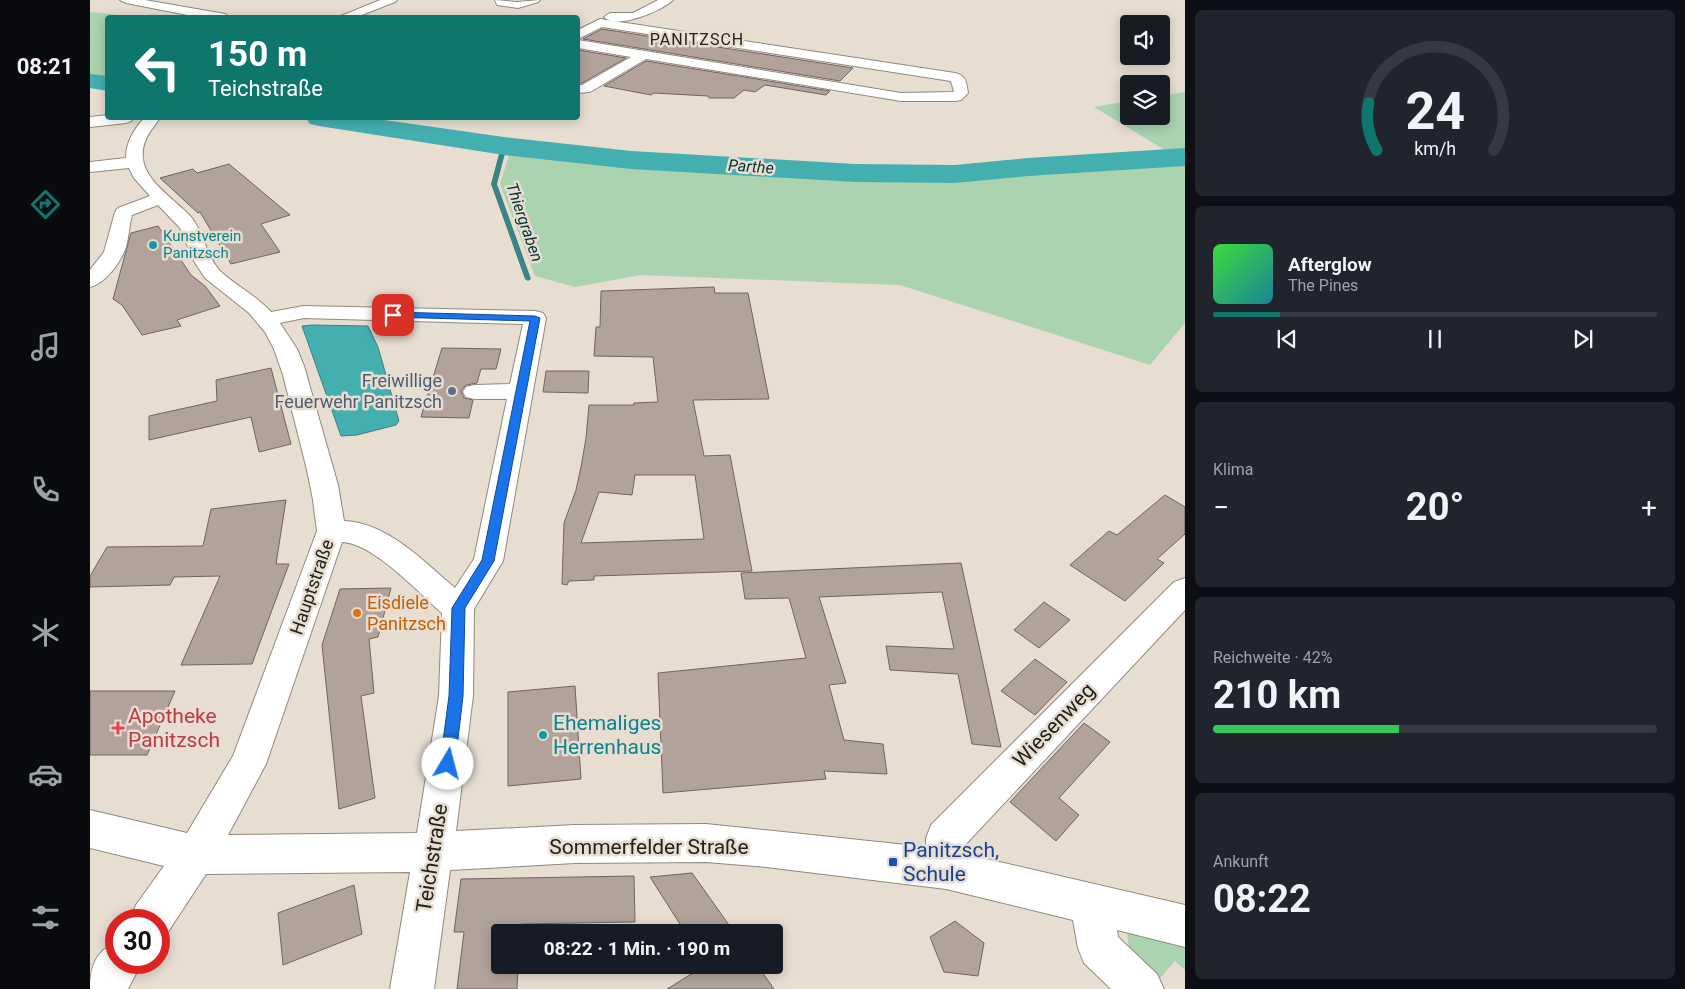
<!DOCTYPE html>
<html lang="de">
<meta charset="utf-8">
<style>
:root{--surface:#171b24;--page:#20242c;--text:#f1f3f6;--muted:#9ea1a6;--line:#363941;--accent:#0f766e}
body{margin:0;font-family:Roboto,sans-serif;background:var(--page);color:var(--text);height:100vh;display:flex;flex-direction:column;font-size:19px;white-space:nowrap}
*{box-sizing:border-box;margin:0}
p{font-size:16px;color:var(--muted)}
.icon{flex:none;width:28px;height:28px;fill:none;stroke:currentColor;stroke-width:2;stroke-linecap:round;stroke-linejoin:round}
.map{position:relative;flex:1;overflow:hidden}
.side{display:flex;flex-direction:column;gap:10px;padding:10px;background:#0d0f14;width:500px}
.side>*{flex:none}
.banner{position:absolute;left:15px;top:15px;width:475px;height:105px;border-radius:5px;box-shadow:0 2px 12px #0003;background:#0f766e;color:#fff;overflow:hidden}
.buttons{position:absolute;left:1030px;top:15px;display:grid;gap:10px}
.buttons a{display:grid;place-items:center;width:50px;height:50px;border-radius:5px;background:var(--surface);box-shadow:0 2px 12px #0003;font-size:25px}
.speed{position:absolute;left:15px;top:909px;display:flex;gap:10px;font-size:25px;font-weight:700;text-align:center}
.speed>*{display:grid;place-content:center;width:65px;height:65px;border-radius:50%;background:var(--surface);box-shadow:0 2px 12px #0003;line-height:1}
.speed .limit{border:8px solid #d22;background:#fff;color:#111}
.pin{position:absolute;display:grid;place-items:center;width:42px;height:42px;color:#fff;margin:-21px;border-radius:10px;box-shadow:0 2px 8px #0006}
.me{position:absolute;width:55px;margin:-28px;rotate:8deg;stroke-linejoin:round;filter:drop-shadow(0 0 4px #0008)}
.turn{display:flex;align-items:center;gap:18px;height:105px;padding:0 20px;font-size:22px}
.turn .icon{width:65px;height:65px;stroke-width:2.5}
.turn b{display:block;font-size:35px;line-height:42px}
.big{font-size:38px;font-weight:700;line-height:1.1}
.side .widget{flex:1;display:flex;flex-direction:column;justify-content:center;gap:8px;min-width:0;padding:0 18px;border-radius:8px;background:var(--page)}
.side .dial{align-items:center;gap:0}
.dial svg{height:130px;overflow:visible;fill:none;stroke:var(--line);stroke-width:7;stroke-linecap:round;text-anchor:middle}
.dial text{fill:var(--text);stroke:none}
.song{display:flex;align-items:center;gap:15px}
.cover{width:60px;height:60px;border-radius:8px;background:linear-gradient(135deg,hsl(120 70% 55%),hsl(190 70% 35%))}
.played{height:5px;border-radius:2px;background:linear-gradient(90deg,var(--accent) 15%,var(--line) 15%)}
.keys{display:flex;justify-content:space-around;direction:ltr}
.heat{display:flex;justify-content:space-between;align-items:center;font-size:28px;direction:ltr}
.charge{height:8px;border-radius:4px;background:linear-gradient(90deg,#34c759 42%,var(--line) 0)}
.trip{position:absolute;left:401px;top:924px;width:292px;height:50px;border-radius:5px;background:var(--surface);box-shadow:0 2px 12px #0003;font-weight:700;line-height:50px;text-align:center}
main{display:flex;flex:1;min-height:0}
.tabs{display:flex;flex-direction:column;width:90px;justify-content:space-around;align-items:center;background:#090b0e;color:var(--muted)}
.tabs .icon{width:35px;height:35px}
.tabs .active{color:var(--accent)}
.tabs b{font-size:22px;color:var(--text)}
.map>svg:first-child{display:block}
.green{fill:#abd3b0}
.water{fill:#44afaf;stroke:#3a8483}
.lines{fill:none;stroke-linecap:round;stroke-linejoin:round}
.stream{fill:#3a8483;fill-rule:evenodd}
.river{fill:#44afaf;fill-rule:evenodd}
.building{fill:#b1a29c;stroke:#72645f;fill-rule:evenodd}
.minor-casing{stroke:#92897d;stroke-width:2}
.minor{fill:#fff;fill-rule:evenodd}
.route{fill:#1a73e8;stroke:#114b97}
.culture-dot{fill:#0f9aa8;stroke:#e7ddd1;stroke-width:2}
.service-dot{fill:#5c6f8a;stroke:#e7ddd1;stroke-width:2}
.food-dot{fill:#e8710a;stroke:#e7ddd1;stroke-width:2}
.health-dot{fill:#e0444e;stroke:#e7ddd1;stroke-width:2}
.transit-dot{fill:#1a4fb4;stroke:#e7ddd1;stroke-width:2}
.labels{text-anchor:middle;stroke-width:5;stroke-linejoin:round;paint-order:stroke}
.far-culture-label{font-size:15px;fill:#0d838f;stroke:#e7ddd1;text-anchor:start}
.far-quarter-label{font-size:16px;letter-spacing:1px;fill:#24211c;stroke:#e7ddd1}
.far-water-label{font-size:16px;font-style:italic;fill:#033;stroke:#e7ddd1}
.service-label{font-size:18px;fill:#4e5e75;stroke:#e7ddd1;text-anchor:end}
.street-label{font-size:18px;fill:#24211c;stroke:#e7ddd1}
.food-label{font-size:18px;fill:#c56008;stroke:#e7ddd1;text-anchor:start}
.near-health-label{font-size:21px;fill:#be3a42;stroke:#e7ddd1;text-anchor:start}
.near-culture-label{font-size:21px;fill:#0d838f;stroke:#e7ddd1;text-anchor:start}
.near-street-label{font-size:21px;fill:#24211c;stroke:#e7ddd1}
.near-transit-label{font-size:21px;fill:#164399;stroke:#e7ddd1;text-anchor:start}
</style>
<main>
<nav class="tabs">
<b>08:21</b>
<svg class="icon active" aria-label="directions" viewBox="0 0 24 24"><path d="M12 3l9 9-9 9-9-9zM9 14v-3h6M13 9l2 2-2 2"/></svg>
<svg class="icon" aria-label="music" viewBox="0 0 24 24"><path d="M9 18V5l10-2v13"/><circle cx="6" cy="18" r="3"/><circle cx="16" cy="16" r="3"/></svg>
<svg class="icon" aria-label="phone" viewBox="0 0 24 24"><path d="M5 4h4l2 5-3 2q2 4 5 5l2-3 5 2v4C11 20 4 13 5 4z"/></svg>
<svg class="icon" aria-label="climate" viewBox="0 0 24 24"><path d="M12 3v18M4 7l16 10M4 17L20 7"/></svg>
<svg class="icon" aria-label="car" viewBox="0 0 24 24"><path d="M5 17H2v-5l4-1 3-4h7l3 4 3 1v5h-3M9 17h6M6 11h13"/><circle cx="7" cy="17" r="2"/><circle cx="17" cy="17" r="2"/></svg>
<svg class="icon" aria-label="filters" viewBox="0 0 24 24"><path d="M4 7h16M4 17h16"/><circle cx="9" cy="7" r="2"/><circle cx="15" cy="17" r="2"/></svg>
</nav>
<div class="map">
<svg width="1095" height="989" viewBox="0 0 1095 989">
<rect width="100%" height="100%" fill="#e7ddd1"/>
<path class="green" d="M 0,12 L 22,14 L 31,17 L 18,18 L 17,78 L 0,75 Z
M 1095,92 L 1095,151 L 1078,152 L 1004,107 L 1039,101 L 1039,116 L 1071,116 L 1071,96 Z
M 421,149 L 557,165 L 756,176 L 869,177 L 1095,161 L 1095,323 L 1060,365 L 810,285 L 551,275 L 485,287 L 445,276 L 410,184 Z
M 1037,933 L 1095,945 L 1095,970 L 1085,961 L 1067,982 L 1039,948 Z"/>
<path class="water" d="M 222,325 L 278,326 L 288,347 L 309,421 L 306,425 L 267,435 L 251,436 L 212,326 Z"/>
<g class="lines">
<path class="stream" d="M 414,144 L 417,146 L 407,184 L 441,279 L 438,281 L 435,279 L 401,184 L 411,146 Z"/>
<path class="river" d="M 0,74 L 18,76 L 18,91 L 0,88 Z
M 216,118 L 280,118 L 414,137 L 541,151 L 765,164 L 865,165 L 938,158 L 1095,148 L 1095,166 L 938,176 L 865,183 L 765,182 L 541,169 L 414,155 L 229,126 L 220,124 Z"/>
</g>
<path class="building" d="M 512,29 L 763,68 L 750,81 L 493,39 Z
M 488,50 L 536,58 L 492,83 L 488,83 Z
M 556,61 L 740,91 L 736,95 L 675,85 L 665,92 L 654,90 L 644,98 L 619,98 L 618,96 L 564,93 L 561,95 L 514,86 Z
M 139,164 L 200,215 L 171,224 L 190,252 L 141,264 L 110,212 L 108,213 L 70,178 L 103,169 L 107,173 Z
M 68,226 L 101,275 L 115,286 L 130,306 L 87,320 L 91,326 L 52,335 L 32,305 L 23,299 L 41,233 Z
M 624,287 L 625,293 L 658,293 L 679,399 L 603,400 L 614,456 L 640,455 L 662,571 L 504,576 L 504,580 L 479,581 L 477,585 L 472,584 L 474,523 L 486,490 L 491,467 L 496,438 L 499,405 L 544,405 L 544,403 L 568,402 L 563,357 L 504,356 L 506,327 L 510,327 L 511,291 ZM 545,475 L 605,475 L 614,539 L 491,543 L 509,492 L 542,495 Z
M 352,348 L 411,349 L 406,369 L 391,369 L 387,383 L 376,385 L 371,391 L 374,398 L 383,400 L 379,418 L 331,417 Z
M 181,368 L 201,444 L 169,452 L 161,417 L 59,440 L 59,416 L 127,401 L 126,380 Z
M 456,371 L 499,371 L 498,393 L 453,392 Z
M 1075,495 L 1095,507 L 1095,534 L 1067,559 L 1074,563 L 1035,601 L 980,565 L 1019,531 L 1027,535 Z
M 196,500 L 186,564 L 199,564 L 162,664 L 91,665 L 130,576 L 84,577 L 80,585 L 0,587 L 0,576 L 17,547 L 113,546 L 121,509 Z
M 871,563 L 911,747 L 882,744 L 868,674 L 800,670 L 796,646 L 864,649 L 852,592 L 729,597 L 756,683 L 739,685 L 754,740 L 793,744 L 797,774 L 734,771 L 736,779 L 573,793 L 568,673 L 716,658 L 699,598 L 655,599 L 651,573 Z
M 301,588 L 288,637 L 279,639 L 284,693 L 271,696 L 285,798 L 249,809 L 232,645 L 250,589 Z
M 954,602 L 980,620 L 949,648 L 924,630 Z
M 945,659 L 977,682 L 945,715 L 911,691 Z
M 485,686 L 491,779 L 418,786 L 418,692 Z
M 0,691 L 85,691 L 57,755 L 0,755 Z
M 994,723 L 1020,742 L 969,798 L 989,815 L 966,841 L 920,802 Z
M 602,873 L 612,887 L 644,932 L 595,932 L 560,877 Z
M 544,876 L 545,922 L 431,924 L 431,932 L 410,932 L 410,965 L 428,965 L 427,989 L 367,989 L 374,932 L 364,932 L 371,879 Z
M 264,885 L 272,934 L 193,965 L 188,913 Z
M 865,921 L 894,943 L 888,976 L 854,972 L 840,937 Z
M 616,965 L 667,965 L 684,989 L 577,989 Z"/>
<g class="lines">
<g class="minor-casing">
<path id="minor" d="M 30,0 L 55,0 L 135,14 L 141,18 L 113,18 L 36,3 Z
M 290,0 L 307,0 L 305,2 L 264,18 L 246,18 Z
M 405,0 L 427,2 L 450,0 L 448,2 L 428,8 L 407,5 Z
M 568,0 L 583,0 C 572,11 526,30 514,17 L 520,13 L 543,13 Z
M 510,19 L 865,73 C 877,76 876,82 878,93 L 871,100 L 866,101 L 811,101 L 556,59 L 500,92 L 488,93 L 488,85 L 492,85 L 541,57 L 488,48 L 488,40 L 811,93 L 864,92 L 861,81 L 512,27 L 488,39 L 488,30 Z
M 18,115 L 18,118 L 44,118 L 41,121 L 36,123 L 0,127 L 0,117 Z
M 54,118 L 70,118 C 60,132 51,141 53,159 C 56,183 86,200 101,217 C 114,233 116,256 130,271 C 146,286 166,295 181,312 L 214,306 L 445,311 L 453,313 L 456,318 L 413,561 L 384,609 L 383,696 L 366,831 L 485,825 L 616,824 L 836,847 L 836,838 L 841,825 L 1084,582 L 1095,578 L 1095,610 L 875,845 L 875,854 L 1095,905 L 1095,947 L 1027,930 L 1028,937 L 1067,974 L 1074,989 L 1021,989 L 994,963 L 988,948 L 983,920 L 856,889 L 676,867 L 616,862 L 485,863 L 360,870 L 344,989 L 300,989 L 320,872 L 116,874 L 76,935 L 69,938 L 69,920 L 40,920 L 46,905 L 74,866 L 0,848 L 0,810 L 97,833 L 143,756 L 227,531 L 223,500 L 217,470 L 193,375 L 184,349 L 175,332 L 159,313 L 115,278 L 104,261 L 90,228 L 68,205 L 42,215 C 39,226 39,236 36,247 C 31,262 16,283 0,287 L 0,270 L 14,252 L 25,212 L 28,208 L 60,196 L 44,178 L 39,168 L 0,172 L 0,162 L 36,158 C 36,141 44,130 54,118 ZM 214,318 L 433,324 L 420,384 L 385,385 L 376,387 L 373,392 L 376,397 L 385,399 L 417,399 L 384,559 L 365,588 C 333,561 298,523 254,521 L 248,485 L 214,366 L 207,349 L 190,323 ZM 252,542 C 283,543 328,592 352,613 L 349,696 L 327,833 L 138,835 L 176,764 Z
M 26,943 L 26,962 L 52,962 L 38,989 L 0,989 C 0,968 5,951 26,943 Z"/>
</g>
<use href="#minor" class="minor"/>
</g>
<path class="route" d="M 303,312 L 445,316 L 450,318 L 404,561 L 375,608 L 373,696 L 365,764 L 363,769 L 358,771 L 352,769 L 350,764 L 359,696 L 362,608 L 392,560 L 440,321 L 300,317 L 300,313 Z"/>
<g class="culture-dot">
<circle cx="63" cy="245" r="5"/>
<circle cx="453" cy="735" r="5"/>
</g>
<circle class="service-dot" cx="362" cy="391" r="5"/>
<circle class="food-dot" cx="267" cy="613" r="5"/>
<path class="health-dot" d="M25.5 720.5h5v5h5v5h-5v5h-5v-5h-5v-5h5z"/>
<rect class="transit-dot" x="798" y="857" width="10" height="10" rx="2.5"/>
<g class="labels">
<g class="far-culture-label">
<text x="73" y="241">Kunstverein<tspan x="73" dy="17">Panitzsch</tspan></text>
</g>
<g class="far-quarter-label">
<text x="607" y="45">PANITZSCH</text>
</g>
<g class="far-water-label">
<text transform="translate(661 166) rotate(4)" y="6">Parthe</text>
<text transform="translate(435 222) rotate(71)" y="6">Thiergraben</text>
</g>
<g class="service-label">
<text x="352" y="387">Freiwillige<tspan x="352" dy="21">Feuerwehr Panitzsch</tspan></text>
</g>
<g class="street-label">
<text transform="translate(222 587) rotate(-71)" y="6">Hauptstraße</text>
</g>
<g class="food-label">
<text x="277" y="609">Eisdiele<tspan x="277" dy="21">Panitzsch</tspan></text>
</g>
<g class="near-health-label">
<text x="38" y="723">Apotheke<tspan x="38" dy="24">Panitzsch</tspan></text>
</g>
<g class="near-culture-label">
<text x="463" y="730">Ehemaliges<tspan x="463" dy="24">Herrenhaus</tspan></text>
</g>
<g class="near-street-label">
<text transform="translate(964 725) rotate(-46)" y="7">Wiesenweg</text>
<text x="559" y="854">Sommerfelder Straße</text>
<text transform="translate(342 858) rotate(-81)" y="7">Teichstraße</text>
</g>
<g class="near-transit-label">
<text x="813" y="857">Panitzsch,<tspan x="813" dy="24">Schule</tspan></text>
</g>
</g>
</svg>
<div class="buttons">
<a><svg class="icon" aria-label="sound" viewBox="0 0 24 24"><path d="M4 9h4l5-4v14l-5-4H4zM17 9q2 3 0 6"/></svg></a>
<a><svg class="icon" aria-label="layers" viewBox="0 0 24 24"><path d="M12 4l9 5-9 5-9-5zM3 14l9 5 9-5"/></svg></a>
</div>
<div class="speed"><div class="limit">30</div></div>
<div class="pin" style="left:303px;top:315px;background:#d93025"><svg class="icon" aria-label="arrive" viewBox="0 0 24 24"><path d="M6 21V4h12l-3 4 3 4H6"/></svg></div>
<svg class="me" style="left:358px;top:764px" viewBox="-20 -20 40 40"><circle r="19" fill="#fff"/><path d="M0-13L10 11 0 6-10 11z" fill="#1a73e8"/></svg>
<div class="trip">08:22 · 1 Min. · 190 m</div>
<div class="banner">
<div class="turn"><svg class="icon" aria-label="left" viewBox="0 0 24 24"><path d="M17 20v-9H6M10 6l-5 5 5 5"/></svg><div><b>150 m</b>Teichstraße</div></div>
</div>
</div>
<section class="side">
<div class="widget dial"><svg viewBox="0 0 100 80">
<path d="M14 69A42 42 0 1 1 86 69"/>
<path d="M14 69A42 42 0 0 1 9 40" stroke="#0f766e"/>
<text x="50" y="56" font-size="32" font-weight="700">24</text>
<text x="50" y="72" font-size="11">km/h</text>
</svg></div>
<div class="widget">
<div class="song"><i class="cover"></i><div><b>Afterglow</b><p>The Pines</p></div></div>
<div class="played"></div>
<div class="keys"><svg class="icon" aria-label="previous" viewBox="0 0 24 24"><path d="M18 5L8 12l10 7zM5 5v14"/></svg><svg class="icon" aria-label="pause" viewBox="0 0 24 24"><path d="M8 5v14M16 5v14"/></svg><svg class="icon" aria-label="next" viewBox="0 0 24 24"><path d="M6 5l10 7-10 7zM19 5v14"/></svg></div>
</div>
<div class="widget"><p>Klima</p>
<div class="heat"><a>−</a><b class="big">20°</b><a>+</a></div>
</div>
<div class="widget"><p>Reichweite · 42%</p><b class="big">210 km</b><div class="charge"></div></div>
<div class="widget"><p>Ankunft</p><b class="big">08:22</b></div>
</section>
</main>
